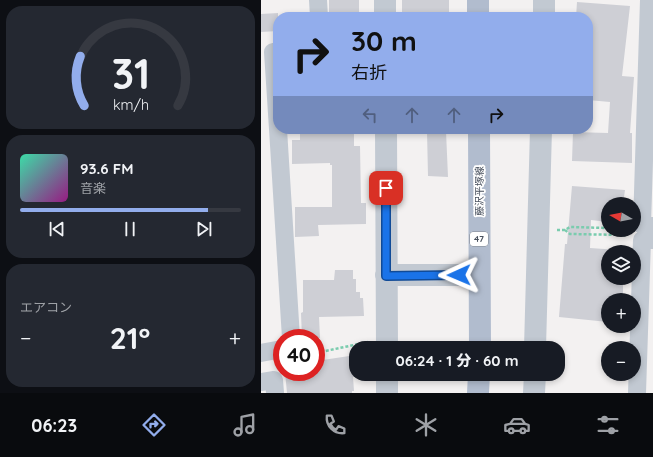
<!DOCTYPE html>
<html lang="ja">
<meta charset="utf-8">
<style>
:root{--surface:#171b24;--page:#242831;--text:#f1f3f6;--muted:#9ea1a6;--line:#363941;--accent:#92adec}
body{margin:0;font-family:Quicksand,"Noto Sans JP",sans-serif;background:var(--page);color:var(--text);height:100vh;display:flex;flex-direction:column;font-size:15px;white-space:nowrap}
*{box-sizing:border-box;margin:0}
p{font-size:13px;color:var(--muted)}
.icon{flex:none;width:22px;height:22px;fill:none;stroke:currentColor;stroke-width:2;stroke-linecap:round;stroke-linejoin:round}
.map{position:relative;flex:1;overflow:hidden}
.side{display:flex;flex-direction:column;gap:6px;padding:6px;background:#0d0f14;width:261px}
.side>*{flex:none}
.banner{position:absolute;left:12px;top:12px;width:320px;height:122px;border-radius:16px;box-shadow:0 2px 6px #0003;background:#92adec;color:#111;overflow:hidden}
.needle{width:26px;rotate:279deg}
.tools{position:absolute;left:340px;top:197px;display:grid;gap:8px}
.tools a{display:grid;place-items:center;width:40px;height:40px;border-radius:50%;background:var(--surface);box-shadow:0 2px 6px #0003;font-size:20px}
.speed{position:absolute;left:12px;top:329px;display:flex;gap:8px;font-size:20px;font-weight:700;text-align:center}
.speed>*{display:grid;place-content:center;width:52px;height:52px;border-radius:50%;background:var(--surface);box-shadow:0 2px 6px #0003;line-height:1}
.speed .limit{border:6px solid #d22;background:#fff;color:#111}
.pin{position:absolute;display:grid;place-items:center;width:34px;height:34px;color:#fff;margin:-17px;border-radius:8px;box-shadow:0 2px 6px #0006}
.me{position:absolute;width:44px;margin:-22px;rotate:269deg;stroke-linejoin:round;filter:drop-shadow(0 0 3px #0008)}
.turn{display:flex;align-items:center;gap:14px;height:84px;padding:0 12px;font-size:18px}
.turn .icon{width:52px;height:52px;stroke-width:2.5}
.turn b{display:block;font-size:28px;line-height:34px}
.lanes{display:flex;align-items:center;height:38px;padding:0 12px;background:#0003;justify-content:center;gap:20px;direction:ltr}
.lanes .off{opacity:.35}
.big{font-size:30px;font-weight:800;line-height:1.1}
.side .widget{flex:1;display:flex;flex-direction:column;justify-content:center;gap:6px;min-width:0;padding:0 14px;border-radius:16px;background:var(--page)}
.side .dial{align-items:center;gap:0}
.dial svg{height:104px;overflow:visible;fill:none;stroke:var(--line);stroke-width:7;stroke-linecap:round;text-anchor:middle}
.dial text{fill:var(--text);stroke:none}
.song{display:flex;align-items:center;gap:12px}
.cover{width:48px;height:48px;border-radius:6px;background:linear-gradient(135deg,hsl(160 70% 55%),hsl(310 70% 35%))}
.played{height:4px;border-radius:2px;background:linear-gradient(90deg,var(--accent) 85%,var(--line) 85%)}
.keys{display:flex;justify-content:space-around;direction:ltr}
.heat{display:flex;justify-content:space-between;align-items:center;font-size:22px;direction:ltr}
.trip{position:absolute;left:88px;top:341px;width:216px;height:40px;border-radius:16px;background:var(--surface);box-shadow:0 2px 6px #0003;font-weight:800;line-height:40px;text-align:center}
.dock{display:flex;height:64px;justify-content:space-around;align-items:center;background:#090b0e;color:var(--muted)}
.dock .icon{width:28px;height:28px}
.dock .on{color:var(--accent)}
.dock b{font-size:18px;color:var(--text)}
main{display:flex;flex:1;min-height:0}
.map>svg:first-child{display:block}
.building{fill:#cecfd5}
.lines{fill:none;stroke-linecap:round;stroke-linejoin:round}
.path{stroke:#7accae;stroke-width:2.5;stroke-dasharray:3 2;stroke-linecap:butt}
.minor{stroke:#c2c9d2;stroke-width:18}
.tertiary{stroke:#c2c9d2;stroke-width:22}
.primary{stroke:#b1bcce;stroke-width:22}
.route-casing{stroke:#114b97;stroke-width:10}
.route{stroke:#1a73e8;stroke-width:7}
.labels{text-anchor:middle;stroke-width:3.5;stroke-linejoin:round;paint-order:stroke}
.shield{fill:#fff;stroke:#80858e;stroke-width:1}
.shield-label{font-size:9px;font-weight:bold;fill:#49515e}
.street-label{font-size:10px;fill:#49515e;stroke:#fff}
</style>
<main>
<section class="side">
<div class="widget dial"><svg viewBox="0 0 100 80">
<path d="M14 69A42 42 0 1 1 86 69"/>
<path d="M14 69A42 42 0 0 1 11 31" stroke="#92adec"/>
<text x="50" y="56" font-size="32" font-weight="700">31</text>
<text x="50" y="72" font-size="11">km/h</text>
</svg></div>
<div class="widget">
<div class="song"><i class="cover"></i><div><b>93.6 FM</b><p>音楽</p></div></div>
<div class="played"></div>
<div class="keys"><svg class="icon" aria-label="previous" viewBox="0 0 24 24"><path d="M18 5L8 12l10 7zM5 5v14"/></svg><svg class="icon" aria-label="pause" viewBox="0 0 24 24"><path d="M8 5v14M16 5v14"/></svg><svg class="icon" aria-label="next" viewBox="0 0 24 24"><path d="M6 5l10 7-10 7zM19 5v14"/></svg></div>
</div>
<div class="widget"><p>エアコン</p>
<div class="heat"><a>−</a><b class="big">21°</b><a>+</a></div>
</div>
</section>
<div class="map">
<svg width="392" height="393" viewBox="0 0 392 393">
<rect width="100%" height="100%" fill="#f3f1f1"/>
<path class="building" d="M 68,0 L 98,0 L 98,17 L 68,17 Z
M 141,0 L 188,0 L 188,17 L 141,16 Z
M 316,2 L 369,6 L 361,76 L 373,77 L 369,133 L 371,133 L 371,163 L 311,161 L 312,132 L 347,133 L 349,102 L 327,100 L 327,17 L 315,17 Z
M 17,13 L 17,31 L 0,32 L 0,14 Z
M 39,129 L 90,129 L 90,130 L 93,130 L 93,146 L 99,146 L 100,203 L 105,203 L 105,224 L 57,225 L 58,236 L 34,237 L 34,207 L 71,207 L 71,165 L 69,165 L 69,163 L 31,164 L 31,140 L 39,140 Z
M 166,131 L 185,131 L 187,177 L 167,176 Z
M 311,186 L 364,190 L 362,204 L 347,204 L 347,222 L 330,220 L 329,248 L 358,250 L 358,252 L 347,252 L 347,278 L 357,278 L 356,284 L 362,284 L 362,300 L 347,300 L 347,322 L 298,317 L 304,244 L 306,244 Z
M 74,270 L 92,270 L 92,279 L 95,279 L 95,292 L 99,292 L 99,298 L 102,298 L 103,316 L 58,317 L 59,338 L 41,338 L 40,313 L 42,312 L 42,280 L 73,280 Z
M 95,355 L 95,376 L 92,377 L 93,391 L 91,391 L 91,393 L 26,393 L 24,372 L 55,372 L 55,361 Z"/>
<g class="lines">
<path class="path" d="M 296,230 L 304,230 L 309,227 L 347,228
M 304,230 L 309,234 L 365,235
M 55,353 L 107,342"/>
<path class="minor" d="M 57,0 L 58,17
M 388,0 L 381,225 L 392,226
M 12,52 L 17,129
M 17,129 L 30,338
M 0,353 L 21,349
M 0,382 L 13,380 L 14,393
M 376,393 L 381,240 L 392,240"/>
<path class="tertiary" d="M 124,0 L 124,17
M 283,17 L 283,0
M 125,129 L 126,348
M 125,275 L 218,275
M 274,348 L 280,129
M 126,374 L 126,393
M 273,393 L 274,374"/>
<path class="primary" d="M 217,0 L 217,17
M 218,129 L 219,348
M 217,393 L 218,374"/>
</g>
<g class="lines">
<g class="route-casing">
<path id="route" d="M 125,188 L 125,276 L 198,275"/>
</g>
<use href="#route" class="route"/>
</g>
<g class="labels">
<rect class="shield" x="209" y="232" width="18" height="14" rx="3"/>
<g class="shield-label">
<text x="218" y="242">47</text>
</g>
<g class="street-label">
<text transform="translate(218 191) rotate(-90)" y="4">藤沢平塚線</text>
</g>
</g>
</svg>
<div class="tools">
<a><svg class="needle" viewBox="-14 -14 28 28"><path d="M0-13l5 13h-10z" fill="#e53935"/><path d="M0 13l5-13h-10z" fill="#9ea1a6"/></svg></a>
<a><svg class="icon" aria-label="layers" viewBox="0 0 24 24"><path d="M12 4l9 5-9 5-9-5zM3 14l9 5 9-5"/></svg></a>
<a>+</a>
<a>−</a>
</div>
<div class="speed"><div class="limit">40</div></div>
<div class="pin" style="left:125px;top:188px;background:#d93025"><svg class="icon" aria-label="arrive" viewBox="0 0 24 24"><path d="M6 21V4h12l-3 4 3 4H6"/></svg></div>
<svg class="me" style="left:198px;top:275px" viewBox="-20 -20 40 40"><path d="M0-17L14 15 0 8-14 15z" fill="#1a73e8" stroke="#fff" stroke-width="4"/></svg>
<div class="trip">06:24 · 1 分 · 60 m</div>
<div class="banner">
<div class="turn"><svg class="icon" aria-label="right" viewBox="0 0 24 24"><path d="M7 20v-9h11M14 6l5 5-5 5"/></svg><div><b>30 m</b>右折</div></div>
<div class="lanes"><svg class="icon off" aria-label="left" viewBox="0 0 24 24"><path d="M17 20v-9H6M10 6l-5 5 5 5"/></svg><svg class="icon off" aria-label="ahead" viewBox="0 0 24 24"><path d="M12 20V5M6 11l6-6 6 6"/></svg><svg class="icon off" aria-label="ahead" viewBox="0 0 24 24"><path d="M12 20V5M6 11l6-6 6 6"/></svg><svg class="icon" aria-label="right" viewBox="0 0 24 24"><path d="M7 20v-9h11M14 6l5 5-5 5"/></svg></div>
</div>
</div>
</main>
<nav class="dock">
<b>06:23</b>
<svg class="icon on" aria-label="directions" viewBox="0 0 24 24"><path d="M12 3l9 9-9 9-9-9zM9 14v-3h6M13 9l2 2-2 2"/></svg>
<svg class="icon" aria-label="music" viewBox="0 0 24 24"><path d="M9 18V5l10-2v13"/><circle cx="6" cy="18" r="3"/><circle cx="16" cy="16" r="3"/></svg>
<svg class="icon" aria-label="phone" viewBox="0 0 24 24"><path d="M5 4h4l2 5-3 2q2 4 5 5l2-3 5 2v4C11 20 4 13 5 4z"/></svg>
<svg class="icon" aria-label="climate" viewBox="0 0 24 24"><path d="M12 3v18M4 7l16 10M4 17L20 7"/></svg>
<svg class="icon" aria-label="car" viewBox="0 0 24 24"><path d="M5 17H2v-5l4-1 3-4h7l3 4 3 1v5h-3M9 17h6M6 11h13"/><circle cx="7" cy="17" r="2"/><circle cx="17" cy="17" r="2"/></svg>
<svg class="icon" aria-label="filters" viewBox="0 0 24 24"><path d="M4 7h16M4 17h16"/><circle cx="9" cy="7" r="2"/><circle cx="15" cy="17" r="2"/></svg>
</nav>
